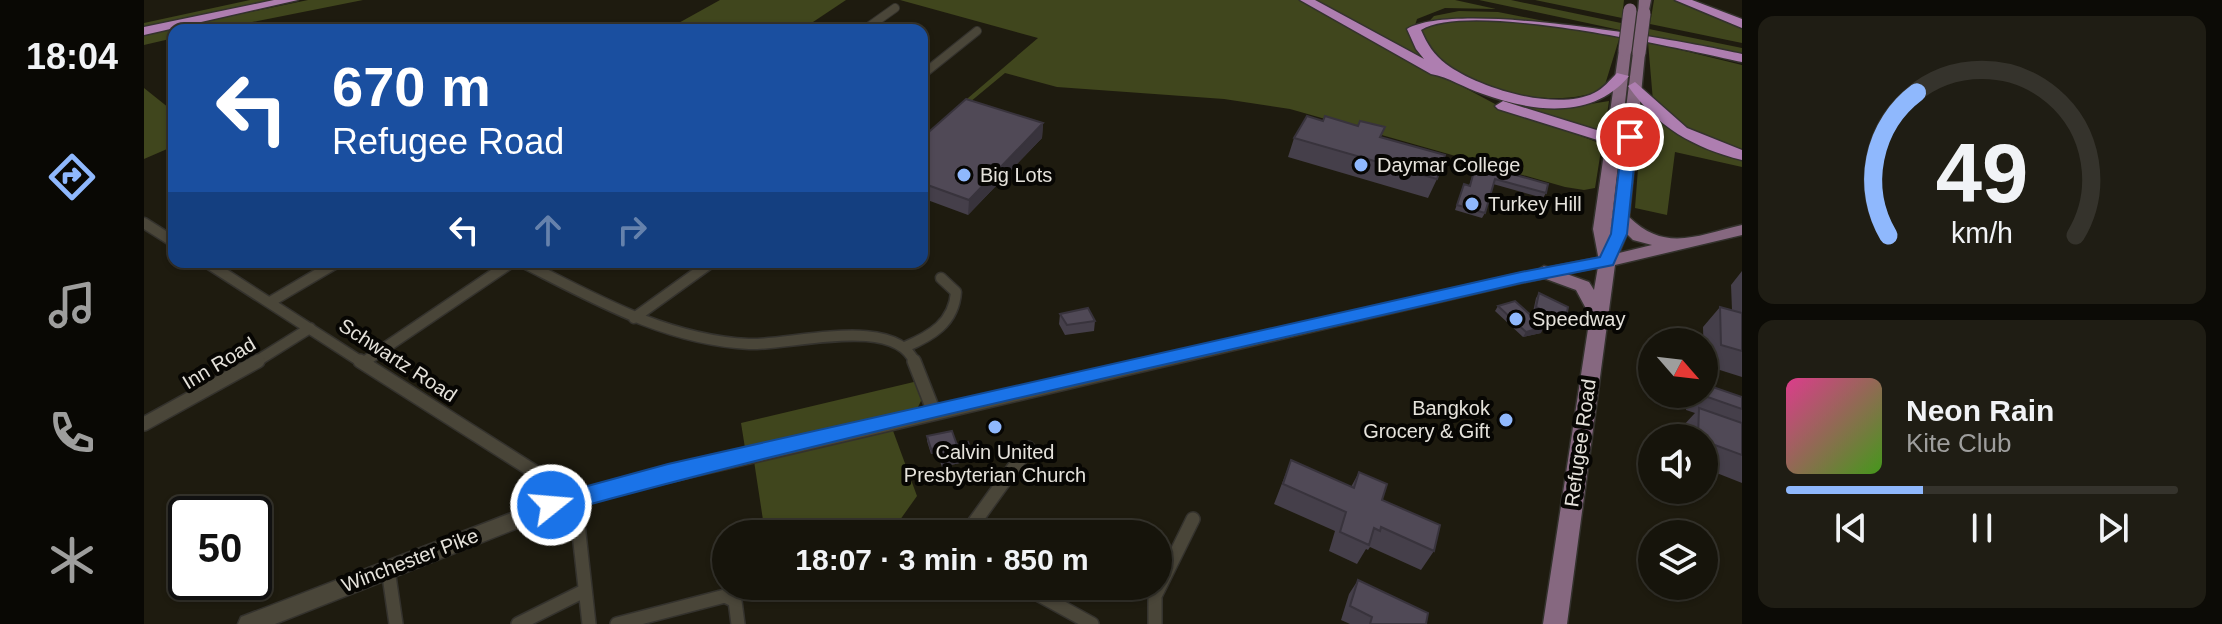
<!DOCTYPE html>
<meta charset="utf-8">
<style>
:root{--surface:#16140b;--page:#1f1d14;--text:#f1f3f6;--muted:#9e9e9d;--line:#35332c;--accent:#8fb8fd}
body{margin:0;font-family:Helvetica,sans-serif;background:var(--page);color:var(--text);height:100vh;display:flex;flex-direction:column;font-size:30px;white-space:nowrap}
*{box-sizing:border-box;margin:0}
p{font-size:26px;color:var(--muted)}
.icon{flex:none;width:44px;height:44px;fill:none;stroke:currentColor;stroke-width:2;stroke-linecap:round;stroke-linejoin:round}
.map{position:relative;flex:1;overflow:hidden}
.details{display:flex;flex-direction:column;gap:16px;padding:16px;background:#0c0b06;width:480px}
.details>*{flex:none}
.guide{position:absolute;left:24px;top:24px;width:760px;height:244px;border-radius:16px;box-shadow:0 2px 6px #0004,0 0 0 2px var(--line);background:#1a4fa0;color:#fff;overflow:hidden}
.needle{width:52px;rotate:118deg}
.controls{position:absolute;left:1494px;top:328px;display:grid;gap:16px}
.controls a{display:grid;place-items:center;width:80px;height:80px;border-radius:50%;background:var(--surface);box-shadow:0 2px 6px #0004,0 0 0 2px var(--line);font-size:40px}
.speed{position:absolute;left:24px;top:496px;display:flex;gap:16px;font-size:40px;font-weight:700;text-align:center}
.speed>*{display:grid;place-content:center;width:104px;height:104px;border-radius:50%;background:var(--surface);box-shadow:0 2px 6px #0004,0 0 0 2px var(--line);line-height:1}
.speed .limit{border:4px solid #111;border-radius:12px;background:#fff;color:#111}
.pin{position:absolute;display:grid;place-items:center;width:68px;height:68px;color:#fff;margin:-34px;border:4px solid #fff;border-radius:50%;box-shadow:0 2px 8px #0007}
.me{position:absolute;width:88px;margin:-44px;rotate:73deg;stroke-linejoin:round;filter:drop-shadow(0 0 6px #0008)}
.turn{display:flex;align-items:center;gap:28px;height:168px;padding:0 32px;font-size:36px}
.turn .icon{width:104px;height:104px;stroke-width:2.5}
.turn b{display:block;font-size:56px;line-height:68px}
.lanes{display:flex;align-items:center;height:76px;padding:0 32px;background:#0003;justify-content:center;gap:40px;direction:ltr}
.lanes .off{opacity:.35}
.details .card{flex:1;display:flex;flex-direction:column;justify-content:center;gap:12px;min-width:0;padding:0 28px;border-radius:16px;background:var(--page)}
.details .dial{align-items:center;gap:0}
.dial svg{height:208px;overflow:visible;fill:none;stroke:var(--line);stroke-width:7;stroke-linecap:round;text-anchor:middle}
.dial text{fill:var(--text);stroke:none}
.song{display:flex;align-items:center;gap:24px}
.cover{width:96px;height:96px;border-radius:12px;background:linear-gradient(135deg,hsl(330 70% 55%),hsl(100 70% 35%))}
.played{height:8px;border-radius:4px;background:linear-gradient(90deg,var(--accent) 35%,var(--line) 35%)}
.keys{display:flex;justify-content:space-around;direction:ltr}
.trip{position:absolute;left:568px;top:520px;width:460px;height:80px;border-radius:40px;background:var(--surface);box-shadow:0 2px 6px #0004,0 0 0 2px var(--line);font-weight:700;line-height:80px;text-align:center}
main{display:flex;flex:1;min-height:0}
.tab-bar{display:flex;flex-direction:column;width:144px;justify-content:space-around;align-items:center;background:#090804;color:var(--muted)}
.tab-bar .icon{width:56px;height:56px}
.tab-bar .current{color:var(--accent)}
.tab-bar b{font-size:36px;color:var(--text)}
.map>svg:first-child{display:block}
.green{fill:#40461d}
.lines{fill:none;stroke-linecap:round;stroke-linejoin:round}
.minor-far2-casing{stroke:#34322d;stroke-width:10}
.minor-far1-casing{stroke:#34322d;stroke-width:13}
.minor-casing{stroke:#34322d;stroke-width:16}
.secondary-casing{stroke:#34322d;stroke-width:3}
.primary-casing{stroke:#34322d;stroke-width:3}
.motorway-casing{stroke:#34322d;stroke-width:3}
.minor-far2{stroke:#4a4639;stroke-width:8}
.minor-far1{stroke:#4a4639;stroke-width:10}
.minor{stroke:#4a4639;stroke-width:13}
.secondary{fill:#4a4639;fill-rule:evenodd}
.primary{fill:#866880;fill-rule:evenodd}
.motorway{fill:#ae7eb0;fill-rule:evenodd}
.primary-bridge-casing{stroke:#34322d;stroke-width:15;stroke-linecap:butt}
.primary-bridge{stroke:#866880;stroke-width:13}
.wall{fill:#453f4a}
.shaded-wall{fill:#38333c}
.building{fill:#504956;stroke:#38333c;stroke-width:2}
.route{fill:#1a73e8;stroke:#114b97;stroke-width:2}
.poi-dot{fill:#8fb8fd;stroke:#070603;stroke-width:3}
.labels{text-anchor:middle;stroke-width:8;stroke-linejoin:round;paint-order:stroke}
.poi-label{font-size:20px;fill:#e5e2db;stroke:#070603;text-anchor:start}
.street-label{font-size:20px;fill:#e5e2db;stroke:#070603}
</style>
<main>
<nav class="tab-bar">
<b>18:04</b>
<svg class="icon current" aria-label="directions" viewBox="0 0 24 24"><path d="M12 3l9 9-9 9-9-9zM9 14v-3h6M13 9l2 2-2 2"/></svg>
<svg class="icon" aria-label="music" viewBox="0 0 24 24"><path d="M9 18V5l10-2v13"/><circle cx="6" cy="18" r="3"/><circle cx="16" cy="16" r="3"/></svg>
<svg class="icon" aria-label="phone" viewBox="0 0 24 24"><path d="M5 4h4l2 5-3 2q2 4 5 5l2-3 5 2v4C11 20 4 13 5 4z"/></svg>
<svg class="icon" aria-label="climate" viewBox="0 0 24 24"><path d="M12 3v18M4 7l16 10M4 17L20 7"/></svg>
</nav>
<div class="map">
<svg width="1598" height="624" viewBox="0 0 1598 624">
<rect width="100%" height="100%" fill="#1e1b0f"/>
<path class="green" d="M 106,0 L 138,0 L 0,29 L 0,23 Z
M 164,0 L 219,0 L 68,30 L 30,30 L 30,38 L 0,45 L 0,34 Z
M 576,0 L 702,0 L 657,30 L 522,30 Z
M 756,0 L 1157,0 L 1351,104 L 1458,144 L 1451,188 L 1440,190 L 1421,187 L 1146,109 L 1080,99 L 913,87 L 861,73 L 826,102 L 810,110 L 894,38 Z
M 1167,0 L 1311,0 L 1352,9 L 1301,8 L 1273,19 L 1268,35 L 1299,70 Z
M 1335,0 L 1367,0 L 1477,23 L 1476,30 Z
M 1391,0 L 1480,0 L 1478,18 Z
M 1510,0 L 1532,0 L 1598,27 L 1598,43 L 1506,24 Z
M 1315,11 L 1354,12 L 1476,36 L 1460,88 C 1417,114 1283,88 1277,30 L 1290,16 Z
M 1505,29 L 1598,48 L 1598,56 L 1505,36 Z
M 1504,42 L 1598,65 L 1598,152 L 1549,134 L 1509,101 Z
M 0,88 L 25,108 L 30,106 L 30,146 L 0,159 Z
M 1338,92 L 1434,106 L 1465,101 L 1460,135 Z
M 1499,103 C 1525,133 1562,143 1598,158 L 1598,167 L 1531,152 L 1523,215 L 1491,208 Z
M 774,381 L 778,399 L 773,409 L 601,448 L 597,423 Z
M 748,428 L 773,496 L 746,534 L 655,534 L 635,521 L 619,520 L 610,461 Z"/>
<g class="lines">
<g class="minor-far2-casing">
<path id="minor-far2" d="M 720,30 L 751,8
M 778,75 L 833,31"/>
</g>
<g class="minor-far1-casing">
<path id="minor-far1" d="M 0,223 L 30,242
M 62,262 L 219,363
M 378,262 C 451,299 522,340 605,344 C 645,346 752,314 771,363
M 126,302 L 194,262
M 490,318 L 568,262
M 761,347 C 787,336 810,323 812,292 L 797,278
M 220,362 L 368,262
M 110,363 L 166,328"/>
</g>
<g class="minor-casing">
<path id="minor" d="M 216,361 L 394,474 L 402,483 L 407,505
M 770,361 L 790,412
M 0,424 L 114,361
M 431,497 L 445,624
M 822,534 L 884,448
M 244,569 L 252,624
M 879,586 L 948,624
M 374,624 L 440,591
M 473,624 L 581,596 L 591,601 L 594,624
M 1011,624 L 1011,596 L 1049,519"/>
</g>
<g class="secondary-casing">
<path id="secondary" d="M 1463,256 L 1468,258 L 1471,261 L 1468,264 L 1377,283 L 471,495 L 422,509 L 131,624 L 94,624 L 97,617 L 419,493 L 1377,273 Z"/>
</g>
<g class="primary-casing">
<path id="primary" d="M 1495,0 L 1507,0 L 1504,15 L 1494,13 Z
M 1481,46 L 1487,50 L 1466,235 L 1489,53 L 1495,49 L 1501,53 L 1485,217 C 1522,253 1553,235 1598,225 L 1598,235 L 1471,265 L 1423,624 L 1399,624 L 1446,316 L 1432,290 L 1394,276 L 1391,272 L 1400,266 L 1406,268 L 1445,282 L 1450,290 L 1455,261 L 1449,229 L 1475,50 ZM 1483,234 L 1489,240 L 1508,245 L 1475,253 Z"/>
</g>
<g class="motorway-casing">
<path id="motorway" d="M 130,0 L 154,0 L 0,35 L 0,27 Z
M 1156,0 L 1171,0 L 1280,59 L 1272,49 L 1263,29 C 1311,0 1531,39 1598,54 L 1598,62 C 1534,48 1326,0 1277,30 C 1283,44 1290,55 1302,64 C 1334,88 1412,112 1450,93 C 1459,89 1466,80 1473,73 L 1485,76 C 1449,120 1388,112 1339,94 C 1320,88 1305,77 1287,74 Z
M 1531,0 L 1548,0 L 1598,19 L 1598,28 Z
M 1491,82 L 1543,128 L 1598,150 L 1598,160 C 1550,148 1513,127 1484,86 Z
M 1359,101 L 1475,137 L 1477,140 L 1469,145 L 1463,143 L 1354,109 L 1351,106 Z"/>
</g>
<use href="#minor-far2" class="minor-far2"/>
<use href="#minor-far1" class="minor-far1"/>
<use href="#minor" class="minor"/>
<use href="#secondary" class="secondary"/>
<use href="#primary" class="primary"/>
<use href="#motorway" class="motorway"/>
<g class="primary-bridge-casing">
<path id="primary-bridge" d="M 1481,50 L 1486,10
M 1495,53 L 1500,13"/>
</g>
<use href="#primary-bridge" class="primary-bridge"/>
</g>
<path class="wall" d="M 1179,121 L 1214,126 L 1241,127 L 1237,137 L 1293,179 L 1284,198 L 1144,157 L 1150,138 Z
M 899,123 L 898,138 L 824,215 L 778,198 L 778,138 Z
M 1332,164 L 1402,193 L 1399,198 L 1349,184 L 1341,213 L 1338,218 L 1311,210 L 1318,189 L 1320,184 L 1325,186 Z
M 1598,271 L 1598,377 L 1560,365 L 1559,327 L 1576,307 L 1588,310 L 1587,285 Z
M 1395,293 L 1421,322 L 1418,327 L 1389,312 L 1392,298 Z
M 1354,306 L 1397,333 L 1379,337 L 1351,311 Z
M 916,314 L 951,321 L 950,331 L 921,335 L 915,324 Z
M 1545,394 L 1598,397 L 1598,483 L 1560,468 L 1560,438 L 1536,438 L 1537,428 L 1551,413 L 1542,410 L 1542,398 Z
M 783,436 L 813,445 L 829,455 L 829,460 L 798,467 L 793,453 L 787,454 L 783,441 Z
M 1147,460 L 1207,487 L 1215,472 L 1238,500 L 1290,551 L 1277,570 L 1226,547 L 1224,550 L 1222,549 L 1213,564 L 1185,551 L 1191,531 L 1130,504 Z
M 1214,580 L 1282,624 L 1206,624 L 1197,620 L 1205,594 Z"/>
<path class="shaded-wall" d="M 899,123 L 898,138 L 824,215 L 825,200 Z
M 1400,327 L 1397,333 L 1379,337 L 1382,332 Z
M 793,448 L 793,453 L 787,454 L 787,449 Z
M 829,455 L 829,460 L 798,467 L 798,462 Z"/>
<path class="building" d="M 822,99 L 899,123 L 825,200 L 778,183 L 778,138 Z
M 1163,116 L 1179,121 L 1181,116 L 1214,126 L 1216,121 L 1241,127 L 1236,137 L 1301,155 L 1293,179 L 1150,138 Z
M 1332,164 L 1404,184 L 1402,193 L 1351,179 L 1341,213 L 1313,205 L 1320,184 L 1326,186 Z
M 1395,293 L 1424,307 L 1421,322 L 1392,307 Z
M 1371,301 L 1400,327 L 1382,332 L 1354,306 Z
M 1576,307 L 1598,313 L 1598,351 L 1577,345 Z
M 944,308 L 951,321 L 923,325 L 916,314 Z
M 1560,384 L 1598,397 L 1598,409 L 1555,394 L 1560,394 Z
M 1555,408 L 1598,423 L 1598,455 L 1560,441 L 1560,438 L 1554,438 Z
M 808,431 L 813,445 L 824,442 L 829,455 L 798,462 L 793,448 L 787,449 L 783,436 Z
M 1147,460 L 1210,488 L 1215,472 L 1243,484 L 1238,500 L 1296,525 L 1290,551 L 1237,527 L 1236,531 L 1230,528 L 1225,545 L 1196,532 L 1202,512 L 1139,484 Z
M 1214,580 L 1284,613 L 1282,624 L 1226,624 L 1228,617 L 1206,606 Z"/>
<path class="route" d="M 1486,133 L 1493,137 L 1483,234 L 1469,265 L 1377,283 C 1053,359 727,426 407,515 L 399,512 L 396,505 L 399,499 L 407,496 L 524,464 L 1377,272 L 1456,257 L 1467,234 L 1479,137 Z"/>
<g class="poi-dot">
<circle cx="1217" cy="165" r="8"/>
<circle cx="820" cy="175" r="8"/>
<circle cx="1328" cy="204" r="8"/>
<circle cx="1372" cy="319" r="8"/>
<circle cx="1362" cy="420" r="8"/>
<circle cx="851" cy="427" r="8"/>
</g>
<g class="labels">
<g class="poi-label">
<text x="1233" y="172">Daymar College</text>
<text x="836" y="182">Big Lots</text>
<text x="1344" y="211">Turkey Hill</text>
<text x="1388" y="326">Speedway</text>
<text x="1346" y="415" text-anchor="end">Bangkok<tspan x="1346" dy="23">Grocery &amp; Gift</tspan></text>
<text x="851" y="459" text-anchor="middle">Calvin United<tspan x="851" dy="23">Presbyterian Church</tspan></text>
</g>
<g class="street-label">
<text transform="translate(254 360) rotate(33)" y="7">Schwartz Road</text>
<text transform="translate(75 363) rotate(-31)" y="7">Inn Road</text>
<text transform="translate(1436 443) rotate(-82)" y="7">Refugee Road</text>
<text transform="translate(266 560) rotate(-21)" y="7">Winchester Pike</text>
</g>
</g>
</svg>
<div class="controls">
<a><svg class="needle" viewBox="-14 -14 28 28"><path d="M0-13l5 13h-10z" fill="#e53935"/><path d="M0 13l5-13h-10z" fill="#9e9e9d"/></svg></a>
<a><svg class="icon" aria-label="sound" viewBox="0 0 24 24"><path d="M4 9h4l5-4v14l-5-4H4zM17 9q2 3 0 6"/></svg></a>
<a><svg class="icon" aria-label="layers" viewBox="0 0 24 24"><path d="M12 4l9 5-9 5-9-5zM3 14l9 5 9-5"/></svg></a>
</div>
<div class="speed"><div class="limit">50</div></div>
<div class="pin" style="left:1486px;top:137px;background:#d93025"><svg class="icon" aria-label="arrive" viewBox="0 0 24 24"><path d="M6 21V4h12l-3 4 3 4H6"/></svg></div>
<svg class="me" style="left:407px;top:505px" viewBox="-20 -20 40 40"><circle r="17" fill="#1a73e8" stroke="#fff" stroke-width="3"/><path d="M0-11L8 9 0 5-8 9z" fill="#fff"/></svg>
<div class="trip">18:07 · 3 min · 850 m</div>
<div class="guide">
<div class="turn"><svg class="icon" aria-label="left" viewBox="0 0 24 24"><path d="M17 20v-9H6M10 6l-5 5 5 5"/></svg><div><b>670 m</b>Refugee Road</div></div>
<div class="lanes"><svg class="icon" aria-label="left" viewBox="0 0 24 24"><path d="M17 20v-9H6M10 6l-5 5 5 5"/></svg><svg class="icon off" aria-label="ahead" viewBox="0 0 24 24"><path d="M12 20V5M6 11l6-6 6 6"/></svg><svg class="icon off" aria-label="right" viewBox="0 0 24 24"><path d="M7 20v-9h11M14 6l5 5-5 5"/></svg></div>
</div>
</div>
<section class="details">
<div class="card dial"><svg viewBox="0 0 100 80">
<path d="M14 69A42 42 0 1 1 86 69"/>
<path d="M14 69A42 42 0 0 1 25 14" stroke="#8fb8fd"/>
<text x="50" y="56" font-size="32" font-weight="700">49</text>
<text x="50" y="72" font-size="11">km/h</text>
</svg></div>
<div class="card">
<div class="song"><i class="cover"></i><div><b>Neon Rain</b><p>Kite Club</p></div></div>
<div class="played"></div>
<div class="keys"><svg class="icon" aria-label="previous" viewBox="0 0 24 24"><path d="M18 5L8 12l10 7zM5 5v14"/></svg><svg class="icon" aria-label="pause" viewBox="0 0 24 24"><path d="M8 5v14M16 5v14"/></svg><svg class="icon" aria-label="next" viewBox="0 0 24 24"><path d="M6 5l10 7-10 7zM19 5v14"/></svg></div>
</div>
</section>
</main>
